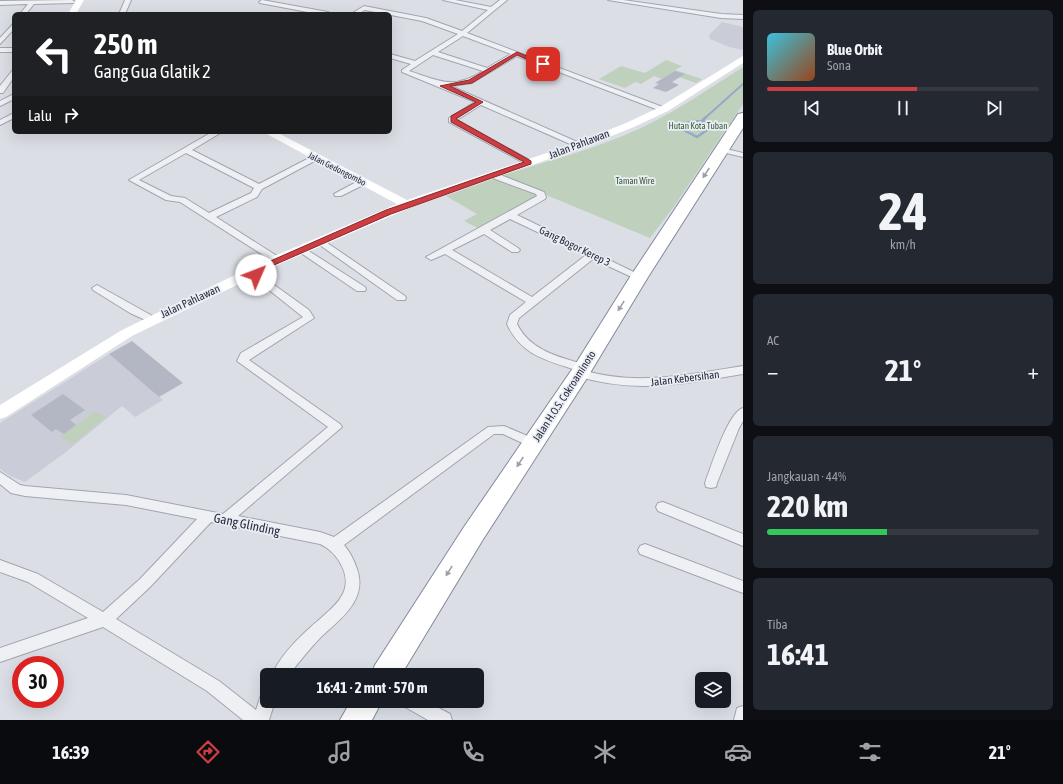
<!DOCTYPE html>
<html lang="id">
<meta charset="utf-8">
<style>
:root{--surface:#171b24;--page:#242831;--text:#f1f3f6;--muted:#9ea1a6;--line:#363941;--accent:#ce3d42}
body{margin:0;font-family:"Asap Condensed",sans-serif;background:var(--page);color:var(--text);height:100vh;display:flex;flex-direction:column;font-size:15px;white-space:nowrap}
*{box-sizing:border-box;margin:0}
p{font-size:13px;color:var(--muted)}
.icon{flex:none;width:22px;height:22px;fill:none;stroke:currentColor;stroke-width:2;stroke-linecap:round;stroke-linejoin:round}
.map{position:relative;flex:1;overflow:hidden}
.drawer{display:flex;flex-direction:column;gap:10px;padding:10px;background:#0d0f14;width:320px}
.drawer>*{flex:none}
.guide{position:absolute;left:12px;top:12px;width:380px;height:122px;border-radius:6px;box-shadow:0 4px 16px #0002;background:#202124;color:#fff;overflow:hidden}
.controls{position:absolute;left:695px;top:672px;display:grid;gap:8px}
.controls a{display:grid;place-items:center;width:36px;height:36px;border-radius:6px;background:var(--surface);box-shadow:0 4px 16px #0002;font-size:20px}
.speed{position:absolute;left:12px;top:656px;display:flex;gap:8px;font-size:20px;font-weight:700;text-align:center}
.speed>*{display:grid;place-content:center;width:52px;height:52px;border-radius:50%;background:var(--surface);box-shadow:0 4px 16px #0002;line-height:1}
.speed .limit{border:6px solid #d22;background:#fff;color:#111}
.pin{position:absolute;display:grid;place-items:center;width:34px;height:34px;color:#fff;margin:-17px;border-radius:8px;box-shadow:0 2px 6px #0006}
.me{position:absolute;width:44px;margin:-22px;rotate:46deg;stroke-linejoin:round;filter:drop-shadow(0 0 3px #0008)}
.turn{display:flex;align-items:center;gap:14px;height:84px;padding:0 16px;font-size:18px}
.turn .icon{width:52px;height:52px;stroke-width:2.5}
.turn b{display:block;font-size:28px;line-height:34px}
.then{display:flex;align-items:center;height:38px;padding:0 16px;background:#0003;gap:8px;font-size:15px}
.big{font-size:30px;font-weight:700;line-height:1.1}
.drawer .widget{flex:1;display:flex;flex-direction:column;justify-content:center;gap:6px;min-width:0;padding:0 14px;border-radius:6px;background:var(--page)}
.drawer .dial{align-items:center;gap:0}
.dial b{font-size:52px;line-height:1}
.song{display:flex;align-items:center;gap:12px}
.cover{width:48px;height:48px;border-radius:6px;background:linear-gradient(135deg,hsl(190 70% 55%),hsl(20 70% 35%))}
.played{height:4px;border-radius:2px;background:linear-gradient(90deg,var(--accent) 55%,var(--line) 55%)}
.keys{display:flex;justify-content:space-around;direction:ltr}
.heat{display:flex;justify-content:space-between;align-items:center;font-size:22px;direction:ltr}
.charge{height:6px;border-radius:3px;background:linear-gradient(90deg,#34c759 44%,var(--line) 0)}
.trip{position:absolute;left:260px;top:668px;width:224px;height:40px;border-radius:6px;background:var(--surface);box-shadow:0 4px 16px #0002;font-weight:700;line-height:40px;text-align:center}
.dock{display:flex;height:64px;justify-content:space-around;align-items:center;background:#090b0e;color:var(--muted)}
.dock .icon{width:28px;height:28px}
.dock .selected{color:var(--accent)}
.dock b{font-size:18px;color:var(--text)}
main{display:flex;flex:1;min-height:0}
.map>svg:first-child{display:block}
.built{fill:#cacdd8}
.green{fill:#bfd0bd}
.lines{fill:none;stroke-linecap:round;stroke-linejoin:round}
.stream-far1{stroke:#96a8c7;stroke-width:2}
.stream{stroke:#96a8c7;stroke-width:2.5}
.building{fill:#b3b7c3}
.street-casing{stroke:#a1a5b0;stroke-width:2}
.highway-casing{stroke:#838a9d;stroke-width:2}
.street{fill:#eef0f4;fill-rule:evenodd}
.secondary{fill:#fff;fill-rule:evenodd}
.highway{fill:#fff;fill-rule:evenodd}
.oneway{fill:#9da0a7}
.route{fill:#ce3d42;stroke:#86282b}
.labels{text-anchor:middle;stroke-width:3.5;stroke-linejoin:round;paint-order:stroke}
.far-park-label{font-size:9px;fill:#355833;stroke:#ebedf4}
.far-street-label{font-size:9px;fill:#252b3c;stroke:#ebedf4}
.street-label{font-size:11px;fill:#252b3c;stroke:#ebedf4}
.near-street-label{font-size:13px;fill:#252b3c;stroke:#ebedf4}
</style>
<main>
<div class="map">
<svg width="743" height="720" viewBox="0 0 743 720">
<rect width="100%" height="100%" fill="#dcdee6"/>
<path class="built" d="M 722,22 L 743,27 L 743,50 L 729,47 L 710,39 L 709,35 Z
M 109,354 L 163,400 L 135,417 L 122,406 L 66,452 L 25,482 L 10,476 L 0,469 L 0,423 Z"/>
<path class="green" d="M 666,60 L 682,66 L 675,70 L 702,79 L 696,83 L 670,74 L 662,79 L 654,76 L 641,84 L 635,82 L 625,88 L 599,79 L 621,66 L 645,73 Z
M 743,67 L 743,104 L 673,208 L 650,238 L 500,176 C 548,161 596,149 641,128 C 677,111 710,88 743,67 Z
M 496,178 L 540,195 L 482,230 L 464,221 L 477,214 L 446,196 Z
M 95,411 L 106,417 L 73,444 L 60,437 Z"/>
<g class="lines">
<path class="stream-far1" d="M 705,118 L 743,84"/>
<path class="stream" d="M 694,121 L 705,122 L 711,127 L 697,137 L 680,128 L 682,124 Z
M 702,121 L 706,117"/>
</g>
<path class="building" d="M 675,71 L 685,74 L 672,82 L 679,85 L 666,92 L 653,88 L 659,84 L 655,83 Z
M 132,341 L 183,383 L 159,397 L 109,354 Z
M 63,394 L 85,410 L 70,420 L 76,425 L 64,434 L 56,429 L 52,432 L 31,415 Z"/>
<g class="lines">
<g class="street-casing">
<path id="street" d="M 72,0 L 75,2 L 74,3 L 34,4 L 26,14 L 20,14 L 28,4 L 0,5 L 0,1 Z
M 125,0 L 131,0 L 125,14 L 119,14 Z
M 262,0 L 328,12 L 331,14 L 318,14 L 260,3 L 259,2 Z
M 443,0 L 455,0 L 491,7 L 500,0 L 507,0 L 467,33 L 668,109 L 661,111 L 517,56 L 472,83 L 451,86 L 584,145 L 577,147 L 481,105 L 457,120 L 533,162 L 529,164 L 526,164 L 449,122 L 449,118 L 475,102 L 402,72 L 402,70 L 411,64 L 390,58 L 390,54 L 415,61 L 458,34 L 422,21 L 365,10 L 358,14 L 351,14 L 364,6 L 426,18 L 462,31 L 488,10 ZM 463,36 L 511,54 L 487,68 L 438,52 ZM 433,55 L 483,71 C 453,90 440,81 409,71 Z
M 608,0 L 623,0 L 721,14 L 743,15 L 743,19 L 721,18 Z
M 14,23 L 14,29 L 0,44 L 0,38 Z
M 0,48 L 14,48 L 14,52 L 0,52 Z
M 14,70 L 14,77 L 3,93 L 0,93 L 0,86 L 12,71 Z
M 14,94 L 14,99 L 0,106 L 0,101 Z
M 14,113 L 14,118 L 0,125 L 0,120 Z
M 212,132 L 222,132 L 192,150 L 259,184 L 313,156 L 316,156 L 320,158 L 262,189 L 257,197 L 216,217 L 280,258 L 282,260 L 280,262 L 274,262 L 180,202 L 166,200 L 129,180 ZM 186,153 L 254,188 L 251,193 L 209,213 L 185,198 L 171,196 L 139,180 Z
M 718,147 L 743,153 L 743,157 L 718,151 Z
M 493,172 L 544,192 L 546,197 L 545,199 L 517,215 L 644,277 L 639,280 L 636,279 L 593,259 L 519,318 L 517,324 C 530,351 560,357 586,365 L 588,368 L 586,371 C 638,386 691,374 743,366 L 743,374 C 681,384 638,394 576,376 L 574,373 L 576,370 C 546,360 521,355 507,324 L 510,315 L 526,302 L 445,254 L 431,260 L 426,257 L 537,196 L 536,194 L 490,177 L 489,175 ZM 510,219 L 586,255 L 532,297 L 452,250 L 484,234 L 512,252 L 518,252 L 520,250 L 518,248 L 490,230 Z
M 362,179 L 366,182 L 365,184 L 341,196 L 335,196 L 334,194 Z
M 320,238 L 405,296 L 406,298 L 405,300 L 397,300 L 317,243 L 317,239 Z
M 301,246 L 365,287 L 366,289 L 365,291 L 357,291 L 298,251 L 296,249 L 298,247 Z
M 252,269 L 309,310 L 314,318 L 249,360 L 340,424 L 342,427 L 238,516 L 320,532 L 334,537 L 488,427 L 504,426 L 537,440 L 539,443 L 537,446 L 533,448 L 503,434 L 494,434 L 344,545 C 350,552 354,560 357,569 C 368,600 340,619 321,637 C 309,649 299,662 289,675 L 272,675 C 281,654 302,634 320,619 C 327,612 336,606 341,597 C 354,578 338,552 320,544 L 211,522 L 150,587 L 116,619 L 219,681 L 256,710 L 261,695 L 267,693 L 267,701 L 275,701 L 269,720 L 243,720 L 207,691 L 103,627 L 0,662 L 0,648 L 88,618 L 28,582 L 0,572 L 0,560 L 38,574 L 103,612 L 140,579 L 197,519 L 126,505 L 25,496 L 11,493 L 0,484 L 0,472 L 20,485 L 25,486 L 126,495 L 223,514 L 328,427 L 237,361 L 241,353 L 303,317 L 249,274 L 247,272 L 249,270 Z
M 97,285 L 156,318 L 157,320 L 152,323 L 130,313 L 93,290 L 92,288 Z
M 743,408 L 743,421 L 739,428 L 717,483 L 716,487 L 711,488 L 706,487 L 705,483 C 711,467 728,412 743,408 Z
M 663,502 L 743,534 L 743,546 L 658,511 L 656,507 L 658,503 Z
M 645,544 L 743,581 L 743,593 L 640,554 L 638,550 L 640,546 Z
M 403,701 L 426,701 L 450,714 L 452,720 L 428,720 L 405,707 Z
M 743,706 L 743,720 L 734,720 L 737,708 Z"/>
</g>
<g class="highway-casing">
<path id="highway" d="M 743,113 L 743,128 L 648,277 L 587,378 L 482,541 L 401,675 L 371,675 L 375,665 L 464,527 L 573,368 L 630,277 L 736,117 L 738,114 Z
M 351,701 L 382,701 L 372,720 L 340,720 Z"/>
</g>
<use href="#street" class="street"/>
<path class="secondary" d="M 76,0 L 84,0 L 76,14 L 68,14 Z
M 743,56 L 743,63 L 668,111 L 634,127 L 584,147 L 419,204 L 282,263 L 132,336 L 6,417 L 0,419 L 0,405 L 122,330 L 272,257 L 397,204 L 263,132 L 276,132 L 407,200 L 576,143 L 626,123 L 660,107 Z"/>
<use href="#highway" class="highway"/>
</g>
<defs><path id="oneway-solid" d="M-6-.8H1V-3.2L6.5 0L1 3.2V.8H-6Z"/></defs>
<g class="oneway">
<use href="#oneway-solid" transform="translate(706 173) rotate(123)"/>
<use href="#oneway-solid" transform="translate(621 306) rotate(122)"/>
<use href="#oneway-solid" transform="translate(520 462) rotate(123)"/>
<use href="#oneway-solid" transform="translate(449 571) rotate(122)"/>
</g>
<path class="route" d="M 517,52 L 546,64 L 541,65 L 517,55 L 472,83 L 450,86 L 483,102 L 456,119 L 531,161 L 531,164 L 391,214 L 258,272 L 260,275 L 259,277 L 253,277 L 250,274 L 250,270 L 386,210 L 524,162 L 451,122 L 451,116 L 476,102 L 440,86 L 469,80 Z"/>
<g class="labels">
<g class="far-park-label">
<text x="698" y="129">Hutan Kota Tuban</text>
<text x="635" y="184">Taman Wire</text>
</g>
<g class="far-street-label">
<text transform="translate(337 169) rotate(27)" y="3">Jalan Gedongombo</text>
</g>
<g class="street-label">
<text transform="translate(579 144) rotate(-21)" y="4">Jalan Pahlawan</text>
<text transform="translate(575 246) rotate(26)" y="4">Gang Bogor Kerep 3</text>
<text transform="translate(190 301) rotate(-25)" y="4">Jalan Pahlawan</text>
<text transform="translate(685 378) rotate(-7)" y="4">Jalan Kebersihan</text>
<text transform="translate(564 396) rotate(-57)" y="4">Jalan H.O.S. Cokroaminoto</text>
</g>
<g class="near-street-label">
<text transform="translate(247 524) rotate(12)" y="5">Gang Glinding</text>
</g>
</g>
</svg>
<div class="controls">
<a><svg class="icon" aria-label="layers" viewBox="0 0 24 24"><path d="M12 4l9 5-9 5-9-5zM3 14l9 5 9-5"/></svg></a>
</div>
<div class="speed"><div class="limit">30</div></div>
<div class="pin" style="left:543px;top:64px;background:#d93025"><svg class="icon" aria-label="arrive" viewBox="0 0 24 24"><path d="M6 21V4h12l-3 4 3 4H6"/></svg></div>
<svg class="me" style="left:256px;top:275px" viewBox="-20 -20 40 40"><circle r="19" fill="#fff"/><path d="M0-13L10 11 0 6-10 11z" fill="#ce3d42"/></svg>
<div class="trip">16:41 · 2 mnt · 570 m</div>
<div class="guide">
<div class="turn"><svg class="icon" aria-label="left" viewBox="0 0 24 24"><path d="M17 20v-9H6M10 6l-5 5 5 5"/></svg><div><b>250 m</b>Gang Gua Glatik 2</div></div>
<div class="then">Lalu<svg class="icon" aria-label="right" viewBox="0 0 24 24"><path d="M7 20v-9h11M14 6l5 5-5 5"/></svg></div>
</div>
</div>
<section class="drawer">
<div class="widget">
<div class="song"><i class="cover"></i><div><b>Blue Orbit</b><p>Sona</p></div></div>
<div class="played"></div>
<div class="keys"><svg class="icon" aria-label="previous" viewBox="0 0 24 24"><path d="M18 5L8 12l10 7zM5 5v14"/></svg><svg class="icon" aria-label="pause" viewBox="0 0 24 24"><path d="M8 5v14M16 5v14"/></svg><svg class="icon" aria-label="next" viewBox="0 0 24 24"><path d="M6 5l10 7-10 7zM19 5v14"/></svg></div>
</div>
<div class="widget dial"><b>24</b><p>km/h</p></div>
<div class="widget"><p>AC</p>
<div class="heat"><a>−</a><b class="big">21°</b><a>+</a></div>
</div>
<div class="widget"><p>Jangkauan · 44%</p><b class="big">220 km</b><div class="charge"></div></div>
<div class="widget"><p>Tiba</p><b class="big">16:41</b></div>
</section>
</main>
<nav class="dock">
<b>16:39</b>
<svg class="icon selected" aria-label="directions" viewBox="0 0 24 24"><path d="M12 3l9 9-9 9-9-9zM9 14v-3h6M13 9l2 2-2 2"/></svg>
<svg class="icon" aria-label="music" viewBox="0 0 24 24"><path d="M9 18V5l10-2v13"/><circle cx="6" cy="18" r="3"/><circle cx="16" cy="16" r="3"/></svg>
<svg class="icon" aria-label="phone" viewBox="0 0 24 24"><path d="M5 4h4l2 5-3 2q2 4 5 5l2-3 5 2v4C11 20 4 13 5 4z"/></svg>
<svg class="icon" aria-label="climate" viewBox="0 0 24 24"><path d="M12 3v18M4 7l16 10M4 17L20 7"/></svg>
<svg class="icon" aria-label="car" viewBox="0 0 24 24"><path d="M5 17H2v-5l4-1 3-4h7l3 4 3 1v5h-3M9 17h6M6 11h13"/><circle cx="7" cy="17" r="2"/><circle cx="17" cy="17" r="2"/></svg>
<svg class="icon" aria-label="filters" viewBox="0 0 24 24"><path d="M4 7h16M4 17h16"/><circle cx="9" cy="7" r="2"/><circle cx="15" cy="17" r="2"/></svg>
<b>21°</b>
</nav>
